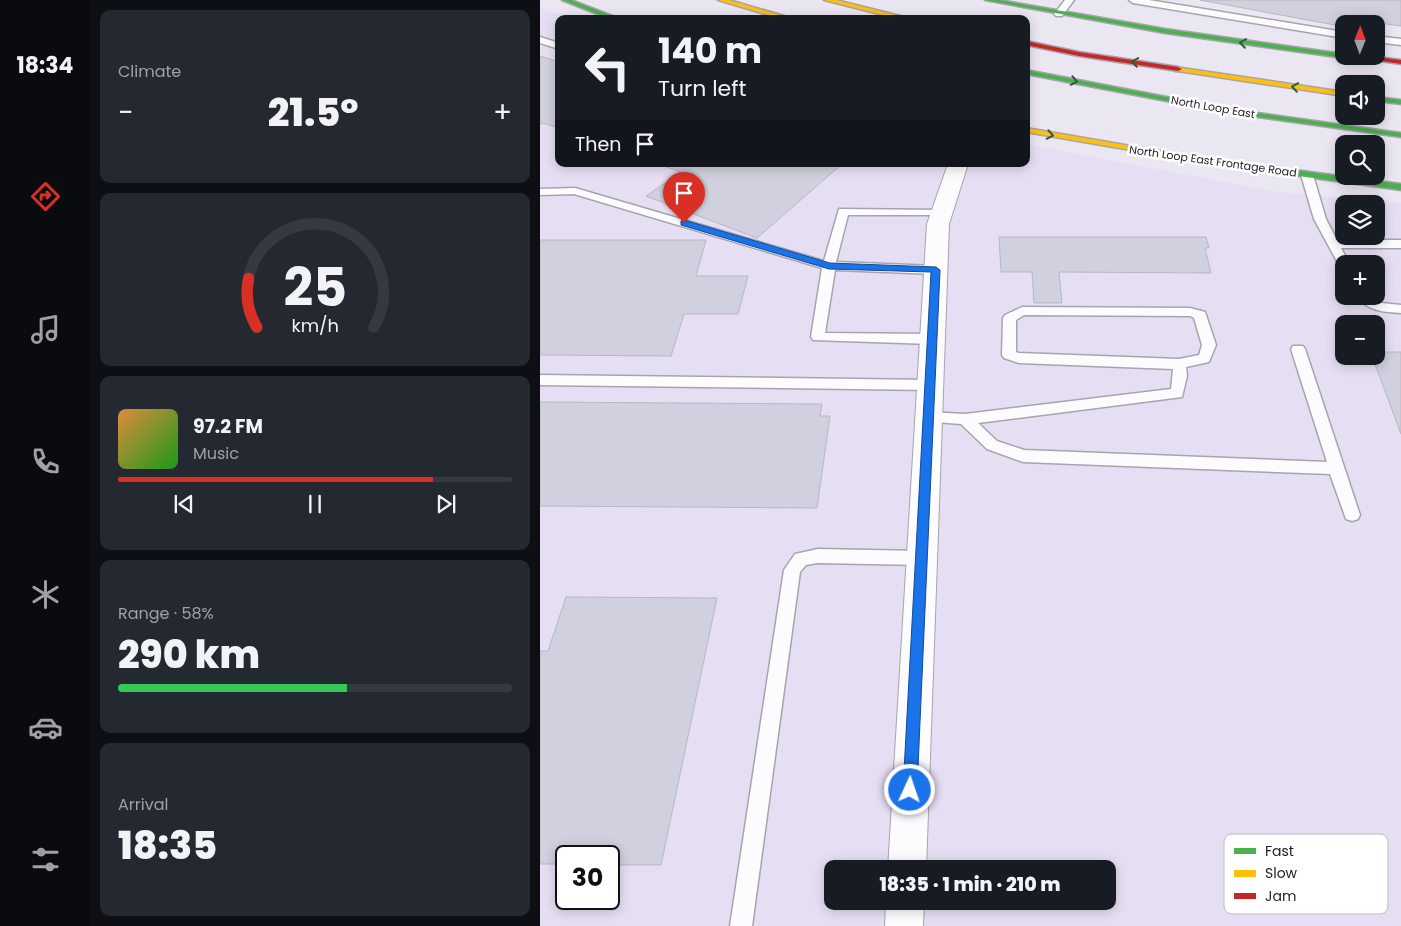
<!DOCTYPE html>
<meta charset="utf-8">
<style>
:root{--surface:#171b24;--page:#242831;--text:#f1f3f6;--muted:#9ea1a6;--line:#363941;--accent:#d93025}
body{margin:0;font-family:Poppins,sans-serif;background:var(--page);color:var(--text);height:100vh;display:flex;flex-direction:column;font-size:19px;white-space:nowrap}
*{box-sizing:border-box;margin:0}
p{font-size:16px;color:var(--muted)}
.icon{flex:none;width:28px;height:28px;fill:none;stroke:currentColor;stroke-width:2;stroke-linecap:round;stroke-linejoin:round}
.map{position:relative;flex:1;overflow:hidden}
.drawer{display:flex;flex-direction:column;gap:10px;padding:10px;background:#0d0f14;width:450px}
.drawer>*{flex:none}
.guide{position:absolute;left:15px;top:15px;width:475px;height:152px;border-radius:10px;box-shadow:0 2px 12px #0003;background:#171b24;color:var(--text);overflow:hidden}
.needle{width:32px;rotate:1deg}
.buttons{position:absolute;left:795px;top:15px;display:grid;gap:10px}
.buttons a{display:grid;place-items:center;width:50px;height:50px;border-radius:10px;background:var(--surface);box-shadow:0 2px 12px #0003;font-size:25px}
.speed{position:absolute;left:15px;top:845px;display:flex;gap:10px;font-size:25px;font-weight:700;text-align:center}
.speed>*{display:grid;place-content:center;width:65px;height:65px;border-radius:50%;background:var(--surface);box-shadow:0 2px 12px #0003;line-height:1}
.speed .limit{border:2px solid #111;border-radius:8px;background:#fff;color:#111}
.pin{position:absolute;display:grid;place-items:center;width:42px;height:42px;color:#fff;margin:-51px -21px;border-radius:50% 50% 50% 0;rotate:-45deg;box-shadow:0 0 5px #0007}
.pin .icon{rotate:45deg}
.me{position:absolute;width:55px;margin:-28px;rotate:3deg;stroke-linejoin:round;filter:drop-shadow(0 0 4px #0008)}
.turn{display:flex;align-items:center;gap:18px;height:105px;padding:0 20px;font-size:22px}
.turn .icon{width:65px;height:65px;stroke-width:2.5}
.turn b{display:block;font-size:35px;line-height:42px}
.then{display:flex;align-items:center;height:48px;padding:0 20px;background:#0003;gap:10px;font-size:19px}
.big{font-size:38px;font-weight:800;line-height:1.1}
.drawer .card{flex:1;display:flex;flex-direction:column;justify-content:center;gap:8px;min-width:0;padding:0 18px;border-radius:10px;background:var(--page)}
.drawer .dial{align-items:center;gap:0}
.dial svg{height:130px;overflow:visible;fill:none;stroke:var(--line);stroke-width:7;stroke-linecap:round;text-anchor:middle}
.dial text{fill:var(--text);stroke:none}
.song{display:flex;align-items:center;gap:15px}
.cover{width:60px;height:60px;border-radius:8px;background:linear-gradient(135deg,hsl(30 70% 55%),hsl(120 70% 35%))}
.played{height:5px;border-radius:2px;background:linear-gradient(90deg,var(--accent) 80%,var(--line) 80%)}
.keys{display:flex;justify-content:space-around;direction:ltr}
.heat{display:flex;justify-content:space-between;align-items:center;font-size:28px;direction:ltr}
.charge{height:8px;border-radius:4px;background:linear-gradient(90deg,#34c759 58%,var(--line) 0)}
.trip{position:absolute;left:284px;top:860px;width:292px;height:50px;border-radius:10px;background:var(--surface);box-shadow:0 2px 12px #0003;font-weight:800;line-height:50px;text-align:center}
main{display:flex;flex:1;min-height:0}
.dock{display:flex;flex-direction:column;width:90px;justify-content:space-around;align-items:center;background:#090b0e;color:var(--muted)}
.dock .icon{width:35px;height:35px}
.dock .current{color:var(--accent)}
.dock b{font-size:22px;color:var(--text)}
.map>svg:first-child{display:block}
.built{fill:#e6dff3;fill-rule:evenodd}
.building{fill:#d0d0de;stroke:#b7b8c0}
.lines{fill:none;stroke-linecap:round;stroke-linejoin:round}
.lane-casing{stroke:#a7a4ad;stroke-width:3}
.street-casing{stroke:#a7a4ad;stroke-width:2}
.fast-casing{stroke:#a7a4ad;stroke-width:3}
.slow-casing{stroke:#a7a4ad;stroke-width:3}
.jam-casing{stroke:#a7a4ad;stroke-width:3}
.lane{fill:#fcfbfd;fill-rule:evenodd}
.street{fill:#fcfbfd;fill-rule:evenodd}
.fast{fill:#4caf50;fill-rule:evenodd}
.slow{fill:#ffc107;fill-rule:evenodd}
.jam{fill:#c62828;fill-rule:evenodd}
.oneway{stroke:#345a38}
.route{fill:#1a73e8;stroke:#114b97}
.labels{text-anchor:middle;stroke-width:5;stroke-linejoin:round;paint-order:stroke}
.far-street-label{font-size:11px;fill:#242128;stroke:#fff}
.key{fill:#fff;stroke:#bdbcbe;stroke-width:1}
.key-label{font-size:14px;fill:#242128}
</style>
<main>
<nav class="dock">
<b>18:34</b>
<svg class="icon current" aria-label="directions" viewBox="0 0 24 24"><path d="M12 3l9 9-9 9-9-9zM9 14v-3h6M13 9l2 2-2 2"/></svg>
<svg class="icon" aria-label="music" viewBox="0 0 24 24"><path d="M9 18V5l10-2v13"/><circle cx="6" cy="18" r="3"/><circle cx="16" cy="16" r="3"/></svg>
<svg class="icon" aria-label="phone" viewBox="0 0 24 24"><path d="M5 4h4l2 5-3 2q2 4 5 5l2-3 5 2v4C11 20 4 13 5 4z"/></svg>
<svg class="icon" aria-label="climate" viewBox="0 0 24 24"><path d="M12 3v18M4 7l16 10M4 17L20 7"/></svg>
<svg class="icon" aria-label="car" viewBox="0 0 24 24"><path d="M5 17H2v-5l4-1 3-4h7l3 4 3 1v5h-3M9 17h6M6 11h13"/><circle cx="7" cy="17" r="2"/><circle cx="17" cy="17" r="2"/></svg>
<svg class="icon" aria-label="filters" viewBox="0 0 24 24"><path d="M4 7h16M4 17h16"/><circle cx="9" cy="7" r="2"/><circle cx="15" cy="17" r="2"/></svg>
</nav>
<section class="drawer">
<div class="card"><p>Climate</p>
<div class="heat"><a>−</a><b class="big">21.5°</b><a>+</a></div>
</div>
<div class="card dial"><svg viewBox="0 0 100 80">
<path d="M14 69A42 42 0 1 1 86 69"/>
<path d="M14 69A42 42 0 0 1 9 39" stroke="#d93025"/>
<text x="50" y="56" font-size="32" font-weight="700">25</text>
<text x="50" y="72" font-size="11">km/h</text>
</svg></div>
<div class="card">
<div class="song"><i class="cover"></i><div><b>97.2 FM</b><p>Music</p></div></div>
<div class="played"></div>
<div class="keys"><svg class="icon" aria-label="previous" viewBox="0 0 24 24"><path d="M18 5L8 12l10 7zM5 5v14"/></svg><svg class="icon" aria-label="pause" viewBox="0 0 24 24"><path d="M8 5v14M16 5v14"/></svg><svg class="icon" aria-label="next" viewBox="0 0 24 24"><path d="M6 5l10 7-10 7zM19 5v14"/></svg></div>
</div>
<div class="card"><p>Range · 58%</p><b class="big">290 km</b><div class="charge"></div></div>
<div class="card"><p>Arrival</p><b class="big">18:35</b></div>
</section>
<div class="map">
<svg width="861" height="926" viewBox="0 0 861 926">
<rect width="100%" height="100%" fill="#eae7f2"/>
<path class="built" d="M 0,8 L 35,19 L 19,19 L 19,164 L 486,164 L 486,144 L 731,191 L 861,203 L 861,926 L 0,926 ZM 804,204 L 836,204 L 836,236 L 804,236 ZM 804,264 L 836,264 L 836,296 L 804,296 ZM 804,324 L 836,324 L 836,356 L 804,356 ZM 26,856 L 69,856 L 69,899 L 26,899 ZM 292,869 L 568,869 L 568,901 L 292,901 Z"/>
<path class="building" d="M 660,0 L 861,0 L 861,26 L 804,18 L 800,26 Z
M 0,56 L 19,62 L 19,128 L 3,123 L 0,125 Z
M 118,164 L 302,164 L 217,238 L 106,196 L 141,172 Z
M 459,237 L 666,237 L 669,248 L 665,248 L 671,273 L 519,272 L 522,303 L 494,303 L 492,272 L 461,272 Z
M 0,240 L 166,240 L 156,276 L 208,276 L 198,314 L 144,314 L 131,356 L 0,355 Z
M 836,352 L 861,352 L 861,434 L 832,356 L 836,356 Z
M 0,402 L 282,404 L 280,416 L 290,416 L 277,508 L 0,506 Z
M 26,597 L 177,598 L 121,865 L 69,865 L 69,856 L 26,856 L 26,864 L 0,864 L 0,651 L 8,651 Z"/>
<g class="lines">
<g class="lane-casing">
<path id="lane" d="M 525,0 L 534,0 L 522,16 L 516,16 L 514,14 Z
M 589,0 L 609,0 L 804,32 L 804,38 L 593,3 Z
M 836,36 L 861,39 L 861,45 L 836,42 Z
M 0,37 L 19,43 L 19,49 L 0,43 Z
M 767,172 L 773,175 L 786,219 L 797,240 L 861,240 L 861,248 L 801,248 L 810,264 L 804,264 L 804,268 L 800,267 L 774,219 L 761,175 Z
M 35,188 L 284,261 L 299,209 L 406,210 L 408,212 L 406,214 L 402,215 L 308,215 L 296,262 L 396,266 L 402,270 L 396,274 L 295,270 L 285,333 L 392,334 L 397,336 L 399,339 L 397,342 L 392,344 L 273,340 L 271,337 L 282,268 L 34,194 L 0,195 L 0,189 Z
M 817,296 L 830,296 L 841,303 L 861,305 L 861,313 C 844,312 827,311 817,296 Z
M 482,307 L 650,308 L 665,312 L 676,345 L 669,362 L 646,367 L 647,376 L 642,397 L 438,423 L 457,441 L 484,450 L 787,462 L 751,349 L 753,346 L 763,346 L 765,349 L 820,515 L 818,519 L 812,521 L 806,519 L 790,474 L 483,462 L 447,449 L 421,424 L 383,421 L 381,417 L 383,413 L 388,412 L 425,414 L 631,389 L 633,369 L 479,363 L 464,358 L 462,355 L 463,318 L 465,315 ZM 484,315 L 650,316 L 654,318 L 662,345 L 659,355 L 639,359 L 479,353 L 476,352 L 476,320 Z
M 0,375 L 390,380 L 395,381 L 397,385 L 395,389 L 390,390 L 0,385 Z
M 278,549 L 381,551 L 387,553 L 389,558 L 387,563 L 381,565 L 278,563 L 266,565 L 260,572 L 212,926 L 190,926 L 244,570 L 255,554 Z"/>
</g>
<g class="street-casing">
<path id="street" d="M 408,164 L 428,164 L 409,224 L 386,869 L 348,869 L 387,224 Z
M 346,901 L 384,901 L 383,926 L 345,926 Z"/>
</g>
<g class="fast-casing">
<path id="fast" d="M 22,0 L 31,0 L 80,19 L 70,19 Z
M 445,0 L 459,0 L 625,29 L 804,54 L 804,56 L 807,56 L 804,58 L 625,33 Z
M 486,70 L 689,109 L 861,133 L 861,137 L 689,113 L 486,74 Z
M 836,97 L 861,100 L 861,104 L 836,101 Z
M 747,169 L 861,184 L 861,190 L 744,174 L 744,170 Z"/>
</g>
<g class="slow-casing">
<path id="slow" d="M 178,0 L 189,0 L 254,19 L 242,19 Z
M 284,0 L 296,0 L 372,19 L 359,19 Z
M 635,67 L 804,92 L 804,96 L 638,71 L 635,71 Z
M 486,128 L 678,161 L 747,169 L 751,172 L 747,175 L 678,165 L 486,132 Z"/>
</g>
<g class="jam-casing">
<path id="jam" d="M 486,41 L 539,52 L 638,67 L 642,69 L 638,71 L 539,56 L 486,45 Z
M 807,56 L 830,56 L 861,60 L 861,64 Z"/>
</g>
<use href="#lane" class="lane"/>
<use href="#street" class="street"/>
<use href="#fast" class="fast"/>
<use href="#slow" class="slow"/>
<use href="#jam" class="jam"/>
</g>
<defs><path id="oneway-chevron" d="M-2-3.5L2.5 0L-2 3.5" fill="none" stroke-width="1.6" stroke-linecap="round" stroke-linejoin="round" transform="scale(1.25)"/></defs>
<g class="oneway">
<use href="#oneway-chevron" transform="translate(703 43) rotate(-172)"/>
<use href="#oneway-chevron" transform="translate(595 62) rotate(-171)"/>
<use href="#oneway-chevron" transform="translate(534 81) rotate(11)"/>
<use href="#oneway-chevron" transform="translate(755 87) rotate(-172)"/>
<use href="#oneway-chevron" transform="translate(510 135) rotate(11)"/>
</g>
<path class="route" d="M 144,220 L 290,263 L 396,267 L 400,270 L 377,790 L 375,796 L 370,798 L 365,796 L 363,790 L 391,272 L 289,269 L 141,225 L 141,221 Z"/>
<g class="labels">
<g class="far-street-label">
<text transform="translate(673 107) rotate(10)" y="4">North Loop East</text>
<text transform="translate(673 161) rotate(8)" y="4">North Loop East Frontage Road</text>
</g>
</g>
<rect x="684" y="834" width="164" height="80" rx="8" class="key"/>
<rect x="694" y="848" width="22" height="6" fill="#4caf50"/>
<rect x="694" y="870" width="22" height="7" fill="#ffc107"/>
<rect x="694" y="893" width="22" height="6" fill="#c62828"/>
<g class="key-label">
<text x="725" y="856">Fast</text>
<text x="725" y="878">Slow</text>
<text x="725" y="901">Jam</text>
</g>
</svg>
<div class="buttons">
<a><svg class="needle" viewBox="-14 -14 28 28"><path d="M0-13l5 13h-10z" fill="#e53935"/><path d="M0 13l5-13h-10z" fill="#9ea1a6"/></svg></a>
<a><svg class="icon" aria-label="sound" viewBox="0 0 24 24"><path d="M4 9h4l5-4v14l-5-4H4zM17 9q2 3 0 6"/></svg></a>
<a><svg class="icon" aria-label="search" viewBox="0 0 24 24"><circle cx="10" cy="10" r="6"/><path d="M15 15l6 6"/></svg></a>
<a><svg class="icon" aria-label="layers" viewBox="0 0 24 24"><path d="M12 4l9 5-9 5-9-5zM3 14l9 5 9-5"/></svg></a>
<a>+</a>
<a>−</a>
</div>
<div class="speed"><div class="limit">30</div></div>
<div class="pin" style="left:144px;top:223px;background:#d93025"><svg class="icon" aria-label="arrive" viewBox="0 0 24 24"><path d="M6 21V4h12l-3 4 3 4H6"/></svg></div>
<svg class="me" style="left:370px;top:790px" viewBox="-20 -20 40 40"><circle r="17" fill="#1a73e8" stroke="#fff" stroke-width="3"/><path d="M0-11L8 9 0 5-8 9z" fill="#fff"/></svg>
<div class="trip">18:35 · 1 min · 210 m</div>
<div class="guide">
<div class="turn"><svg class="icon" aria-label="left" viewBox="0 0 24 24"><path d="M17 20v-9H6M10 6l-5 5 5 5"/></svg><div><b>140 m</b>Turn left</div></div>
<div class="then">Then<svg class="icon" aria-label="arrive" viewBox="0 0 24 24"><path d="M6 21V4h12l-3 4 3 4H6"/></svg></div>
</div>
</div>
</main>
